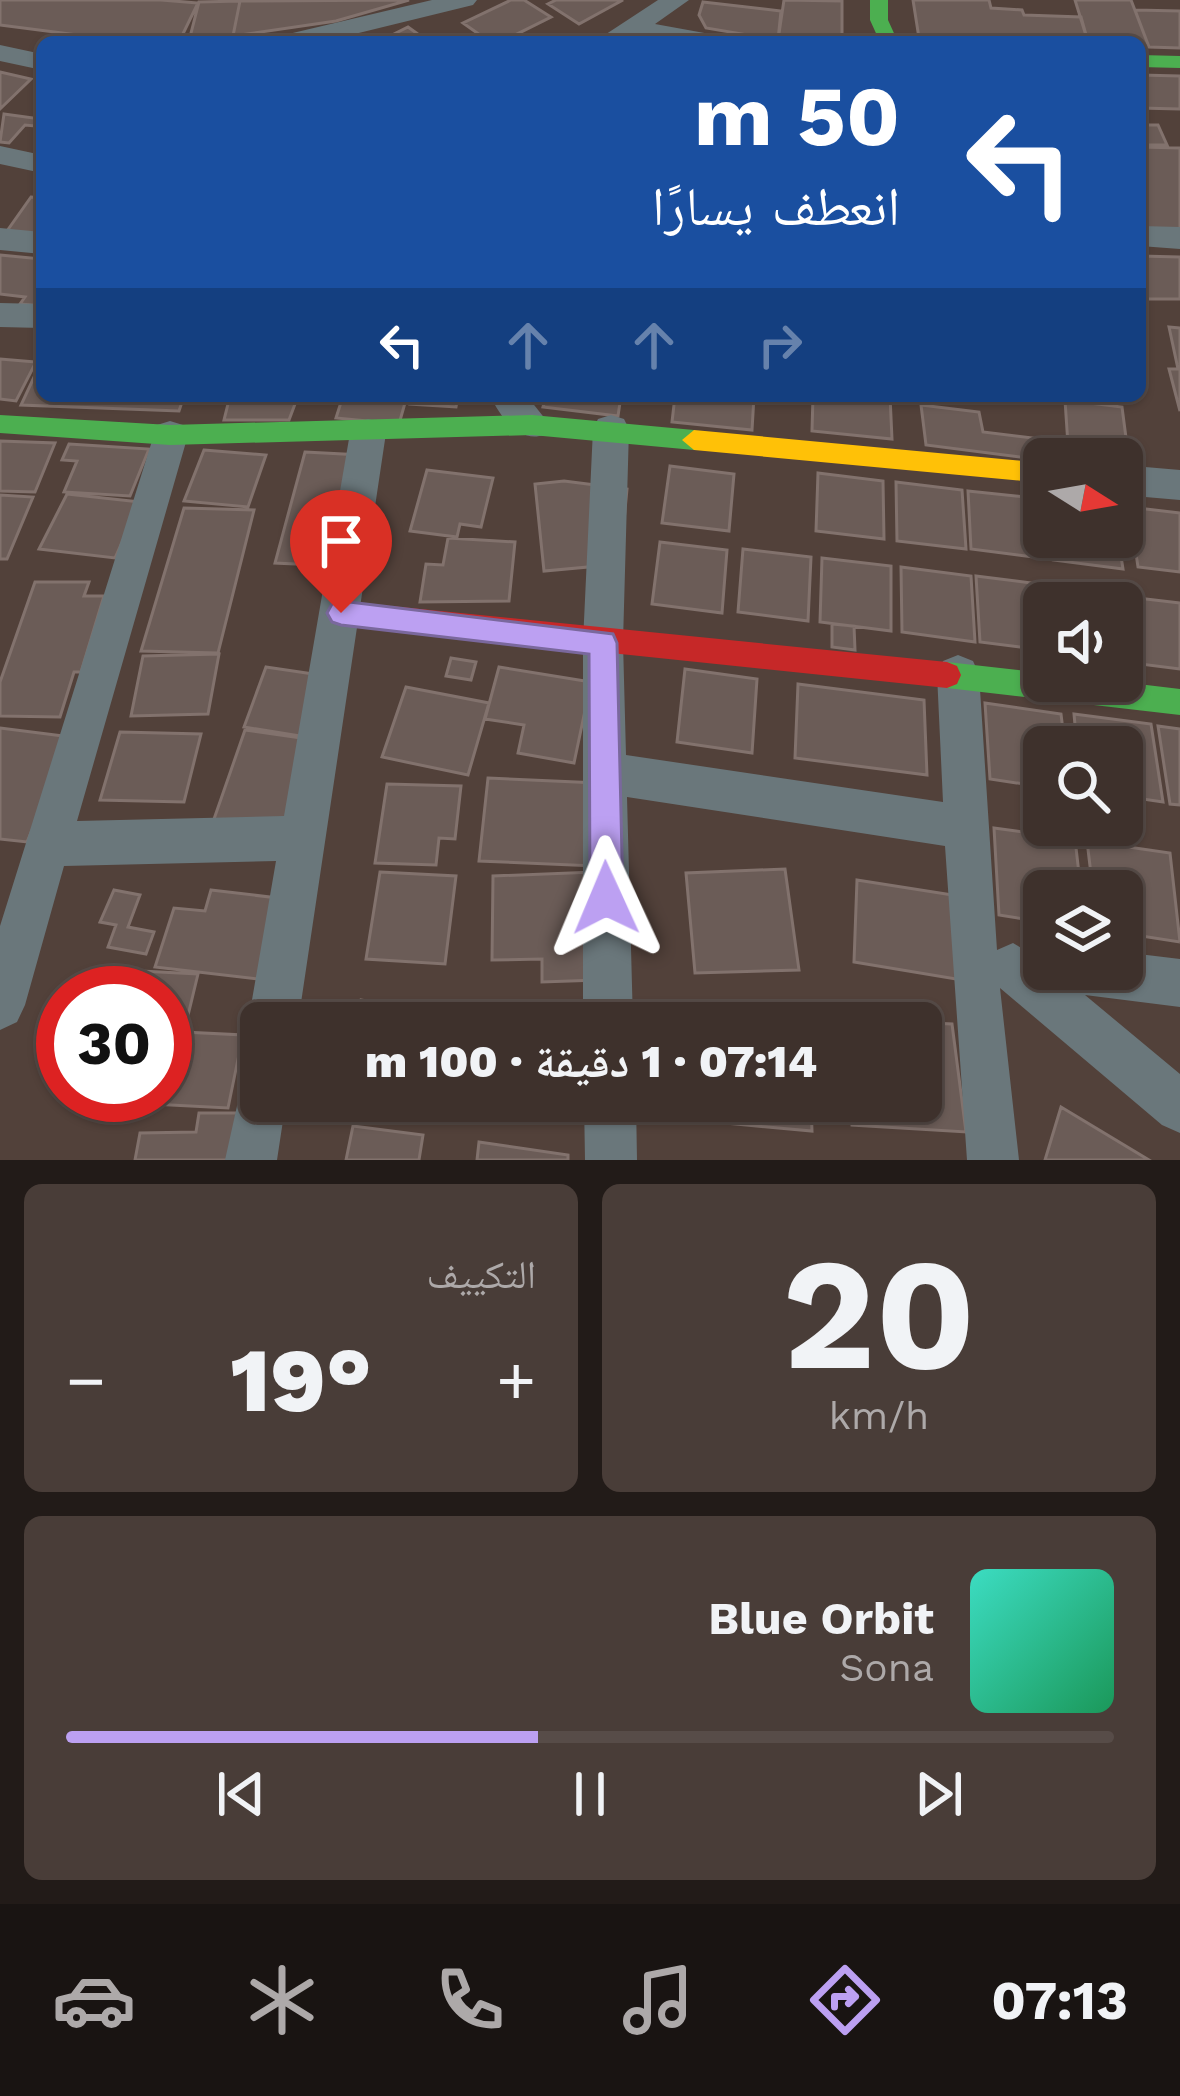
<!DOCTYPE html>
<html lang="ar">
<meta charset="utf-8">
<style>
:root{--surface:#3e312c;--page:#493d38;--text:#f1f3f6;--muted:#ada9a9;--line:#574c48;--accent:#bca0f2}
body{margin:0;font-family:"Work Sans","Noto Naskh Arabic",sans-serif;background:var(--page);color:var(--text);direction:rtl;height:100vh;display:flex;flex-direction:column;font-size:45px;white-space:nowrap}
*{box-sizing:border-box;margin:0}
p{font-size:39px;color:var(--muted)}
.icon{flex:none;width:66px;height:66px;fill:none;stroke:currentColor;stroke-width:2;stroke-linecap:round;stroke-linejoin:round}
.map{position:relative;height:1160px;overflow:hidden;direction:ltr}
.panel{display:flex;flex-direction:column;gap:24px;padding:24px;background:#221b18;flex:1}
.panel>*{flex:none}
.guide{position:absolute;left:36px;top:36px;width:1110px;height:366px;border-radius:18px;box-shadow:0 3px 9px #0004,0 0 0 3px var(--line);direction:rtl;background:#1a4fa0;color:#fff;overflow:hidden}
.needle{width:78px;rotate:101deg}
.tools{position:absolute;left:1023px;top:438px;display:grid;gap:24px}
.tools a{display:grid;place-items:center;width:120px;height:120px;border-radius:18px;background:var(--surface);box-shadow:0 3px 9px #0004,0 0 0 3px var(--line);font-size:60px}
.speed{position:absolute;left:36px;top:966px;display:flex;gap:24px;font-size:60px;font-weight:700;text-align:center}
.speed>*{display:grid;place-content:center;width:156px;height:156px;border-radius:50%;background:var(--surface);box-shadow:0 3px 9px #0004,0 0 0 3px var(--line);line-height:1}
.speed .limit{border:18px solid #d22;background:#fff;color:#111}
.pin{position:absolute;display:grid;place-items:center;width:102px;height:102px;color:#fff;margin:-123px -51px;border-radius:50% 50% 50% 0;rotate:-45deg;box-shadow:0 0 12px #0007}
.pin .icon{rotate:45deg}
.me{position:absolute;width:132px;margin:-66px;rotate:359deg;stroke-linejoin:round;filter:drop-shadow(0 0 9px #0008)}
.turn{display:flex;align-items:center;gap:42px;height:252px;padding:0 48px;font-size:54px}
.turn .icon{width:156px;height:156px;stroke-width:2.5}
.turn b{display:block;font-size:84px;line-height:102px}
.lanes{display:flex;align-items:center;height:114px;padding:0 48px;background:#0003;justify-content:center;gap:60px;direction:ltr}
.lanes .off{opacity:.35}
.big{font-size:90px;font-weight:800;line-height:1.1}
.panel .widget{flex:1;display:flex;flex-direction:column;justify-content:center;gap:18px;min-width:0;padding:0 42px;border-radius:18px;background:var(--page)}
.panel .dial{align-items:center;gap:0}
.dial b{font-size:156px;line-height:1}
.song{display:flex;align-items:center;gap:36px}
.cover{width:144px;height:144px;border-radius:18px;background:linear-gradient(135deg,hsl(170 70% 55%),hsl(150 70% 35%))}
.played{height:12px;border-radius:6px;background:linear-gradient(90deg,var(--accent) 45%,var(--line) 45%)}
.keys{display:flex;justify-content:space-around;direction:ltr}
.heat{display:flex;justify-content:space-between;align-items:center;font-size:66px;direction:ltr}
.panel .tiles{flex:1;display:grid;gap:24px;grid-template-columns:1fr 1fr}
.widget:last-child{grid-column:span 2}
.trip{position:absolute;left:240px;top:1002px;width:702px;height:120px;border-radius:18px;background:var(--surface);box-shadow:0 3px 9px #0004,0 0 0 3px var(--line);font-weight:800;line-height:120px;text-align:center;direction:rtl}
.dock{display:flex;height:192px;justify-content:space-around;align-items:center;background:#191412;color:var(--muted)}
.dock .icon{width:84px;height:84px}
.dock .selected{color:var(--accent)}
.dock b{font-size:54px;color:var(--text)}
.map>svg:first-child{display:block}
.building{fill:#6b5c57;stroke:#82726d;stroke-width:3}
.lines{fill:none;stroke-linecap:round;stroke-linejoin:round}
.street{fill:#6a777b;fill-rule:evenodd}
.fast{fill:#4caf50;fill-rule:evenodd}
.slow{fill:#ffc107;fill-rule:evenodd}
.jam{fill:#c62828;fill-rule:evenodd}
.route{fill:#bca0f2;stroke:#7a689d;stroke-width:3}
</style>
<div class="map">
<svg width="1180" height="1160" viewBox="0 0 1180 1160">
<rect width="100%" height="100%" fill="#52413a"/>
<path class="building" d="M 0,0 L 161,0 L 198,3 L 179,42 L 132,42 L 0,25 Z
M 409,0 L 336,21 L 233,36 L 240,1 Z
M 511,0 L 524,0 L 551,17 L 501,42 L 490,42 L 463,23 Z
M 556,0 L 623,0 L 579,24 L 548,4 Z
M 784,0 L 842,1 L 842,42 L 778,40 Z
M 913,0 L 989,0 L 991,8 L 1022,10 L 1024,15 L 1081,17 L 1088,42 L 919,38 Z
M 1075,0 L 1131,0 L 1149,47 L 1140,47 L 1140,42 L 1088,42 Z
M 240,1 L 233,36 L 190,37 L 199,2 Z
M 703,2 L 781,11 L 778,40 L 706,28 L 699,15 Z
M 1135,10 L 1180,11 L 1180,48 L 1149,47 Z
M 408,27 L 429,42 L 378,42 Z
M 0,72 L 31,79 L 0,109 Z
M 1140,75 L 1180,76 L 1180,109 L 1140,108 Z
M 4,114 L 41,119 L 35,126 L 25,125 L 9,143 L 0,142 Z
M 1140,125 L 1158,125 L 1167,145 L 1140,145 Z
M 1140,147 L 1180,148 L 1180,233 L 1146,232 L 1140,212 Z
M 31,197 L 42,198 L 42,235 L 7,231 Z
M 0,255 L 42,259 L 42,306 L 20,304 L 25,297 L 0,294 Z
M 1140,256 L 1180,257 L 1180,299 L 1140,299 Z
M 1169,327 L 1180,328 L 1180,411 L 1169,369 L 1178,369 Z
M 0,359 L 36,362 L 16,401 L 0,399 Z
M 42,360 L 42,396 L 184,396 L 179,411 L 21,405 Z
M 230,396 L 298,396 L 289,420 L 224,420 Z
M 343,396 L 407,396 L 399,424 L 336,418 Z
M 412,396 L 458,396 L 456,407 L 410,404 Z
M 546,396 L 621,396 L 618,416 L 543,407 Z
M 675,396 L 754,396 L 752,430 L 672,422 Z
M 813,396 L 890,396 L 892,439 L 812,431 Z
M 1065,400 L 1122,407 L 1128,453 L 1068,445 Z
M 921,405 L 979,412 L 983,432 L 1033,438 L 1035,459 L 926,445 Z
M 0,441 L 55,443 L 35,492 L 0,491 Z
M 69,444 L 149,449 L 130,496 L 64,492 L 77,461 L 62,460 Z
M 204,450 L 266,455 L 248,507 L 184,501 Z
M 305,452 L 380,456 L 339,566 L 275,563 Z
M 670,466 L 734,474 L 729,531 L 662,523 Z
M 427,470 L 493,478 L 481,527 L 460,524 L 457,537 L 410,531 Z
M 818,473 L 883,481 L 884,539 L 816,531 Z
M 564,481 L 627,489 L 620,564 L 544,571 L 535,484 Z
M 896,482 L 962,490 L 966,549 L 897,541 Z
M 968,491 L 1035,498 L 1041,558 L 971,549 Z
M 67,494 L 140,502 L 115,558 L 39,549 Z
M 0,495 L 33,497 L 7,559 L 0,559 Z
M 1129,507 L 1180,513 L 1180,572 L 1138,567 Z
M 184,508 L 254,510 L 218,653 L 141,651 Z
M 1050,537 L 1118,537 L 1123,569 L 1053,560 Z
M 448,538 L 515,542 L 509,601 L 420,602 L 426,564 L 443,565 Z
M 660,542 L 727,550 L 722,613 L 652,604 Z
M 743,549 L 811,557 L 808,621 L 738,612 Z
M 822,558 L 891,566 L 891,631 L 820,622 Z
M 901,567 L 971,576 L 975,642 L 902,632 Z
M 976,576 L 1047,585 L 1044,650 L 980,642 Z
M 35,582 L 89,582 L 84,596 L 104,596 L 81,672 L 74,672 L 60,717 L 0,716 L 0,682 Z
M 1053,586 L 1123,594 L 1133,661 L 1122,659 L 1122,603 L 1054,603 Z
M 1129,597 L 1180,603 L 1180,669 L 1140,664 Z
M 832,624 L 854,626 L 855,650 L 832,647 Z
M 219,654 L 208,714 L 131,716 L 143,656 Z
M 451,658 L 476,662 L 471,680 L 446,676 Z
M 266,667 L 320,675 L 300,736 L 244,727 Z
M 499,667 L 591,682 L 574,763 L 518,753 L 524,725 L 485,719 Z
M 685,669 L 757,679 L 752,753 L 677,742 Z
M 798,684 L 924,700 L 927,775 L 795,758 Z
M 406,687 L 489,703 L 468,775 L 382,757 Z
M 985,703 L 1061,714 L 1065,747 L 1044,747 L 1044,787 L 990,779 Z
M 1074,714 L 1151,724 L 1163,802 L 1122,796 L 1122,747 L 1077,747 Z
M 1158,726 L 1180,729 L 1180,805 L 1170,804 Z
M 0,728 L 71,737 L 27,842 L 0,839 Z
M 245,730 L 329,742 L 301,833 L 214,819 Z
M 120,732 L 201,734 L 184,802 L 100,800 Z
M 488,778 L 598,783 L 595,866 L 479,861 Z
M 387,784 L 461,786 L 455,839 L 439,838 L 436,865 L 375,863 Z
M 994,828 L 1075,839 L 1081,891 L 1044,891 L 1044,922 L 999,915 Z
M 1087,841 L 1170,853 L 1180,942 L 1122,933 L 1122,891 L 1093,891 Z
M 785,869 L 799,970 L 695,973 L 686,873 Z
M 380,872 L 456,876 L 445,964 L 366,959 Z
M 594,872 L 598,980 L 542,982 L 542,959 L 492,960 L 493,876 Z
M 857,880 L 959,896 L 962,980 L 854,962 Z
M 114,890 L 140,895 L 128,927 L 154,932 L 146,954 L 108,947 L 116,925 L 100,922 Z
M 211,890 L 295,900 L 275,981 L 155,967 L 174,908 L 205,911 Z
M 121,970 L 198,974 L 184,1032 L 243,1035 L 228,1108 L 114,1102 L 115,1095 L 165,1095 L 165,993 L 115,993 Z
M 361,1000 L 449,1016 L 447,1023 L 355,1023 Z
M 676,1004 L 829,1018 L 829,1023 L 675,1023 Z
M 498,1007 L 606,1019 L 605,1023 L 496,1023 Z
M 844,1019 L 952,1024 L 966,1132 L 852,1125 L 850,1101 L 921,1101 L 921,1023 L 844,1023 Z
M 485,1101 L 599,1101 L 597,1120 L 484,1107 Z
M 724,1101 L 811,1101 L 812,1131 L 724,1123 Z
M 1061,1107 L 1149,1160 L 1045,1160 Z
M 199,1113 L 253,1113 L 246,1160 L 135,1160 L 140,1133 L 196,1132 Z
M 353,1126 L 423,1135 L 419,1160 L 346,1160 Z
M 479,1142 L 568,1155 L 568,1160 L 477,1160 Z"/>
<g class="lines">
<path class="street" d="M 432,0 L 477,0 L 473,5 L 322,42 L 276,42 L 280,36 Z
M 658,0 L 689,0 L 655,24 L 721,36 L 725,42 L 670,42 L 636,36 L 625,42 L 594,42 Z
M 0,45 L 42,54 L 42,70 L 0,61 Z
M 0,146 L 42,155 L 42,173 L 0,164 Z
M 1140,226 L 1180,227 L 1180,249 L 1140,246 Z
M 0,228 L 42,232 L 42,254 L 0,250 Z
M 0,303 L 42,304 L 42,328 L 0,327 Z
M 490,396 L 527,396 L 550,425 L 544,435 C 518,443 501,417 490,396 Z
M 611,415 L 624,419 L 629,429 L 623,642 L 626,755 L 943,802 L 937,674 L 943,661 L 958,655 L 973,661 L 979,674 L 997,950 L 1013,943 L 1044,962 L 1044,969 L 1122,969 L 1122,952 L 1180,959 L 1180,1007 L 1085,995 L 1180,1074 L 1180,1133 L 1162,1125 L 1000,988 L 1019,1160 L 967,1160 L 945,846 L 627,797 L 633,1023 L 583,1023 L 583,642 L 593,429 L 598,419 Z
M 368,419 L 381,423 L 386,433 L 298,1023 L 261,1023 L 261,1043 L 248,1023 L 276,861 L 64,866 L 25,1005 L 17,1022 L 0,1030 L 0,926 L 157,425 L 170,421 L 183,425 L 188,435 L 77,821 L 284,816 L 350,433 L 355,423 Z
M 1122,465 L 1180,470 L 1180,500 L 1122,495 Z
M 261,1071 L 261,1101 L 286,1101 L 277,1160 L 225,1160 L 243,1079 Z
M 584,1101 L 636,1101 L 637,1160 L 585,1160 Z"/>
<path class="fast" d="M 870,0 L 888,0 L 888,20 L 898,42 L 880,42 L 870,20 Z
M 1140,55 L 1180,56 L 1180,68 L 1140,67 Z
M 0,415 L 170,425 L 532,415 L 694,430 L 706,440 L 694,450 L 532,435 L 170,445 L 0,433 Z
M 947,662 L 1044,673 L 1044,681 L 1113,681 L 1180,689 L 1180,715 L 947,688 L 937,684 L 933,675 L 937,666 Z"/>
<path class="slow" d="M 694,430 L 1044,463 L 1044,483 L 694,450 L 682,440 Z"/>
<path class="jam" d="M 341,601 L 947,662 L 957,666 L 961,675 L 957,684 L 947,688 L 341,625 L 331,622 L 327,613 L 331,604 Z"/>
</g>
<path class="route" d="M 341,601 L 613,634 L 617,643 L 623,898 L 618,909 L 606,914 L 595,909 L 590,898 L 589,654 L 341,625 L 332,622 L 327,613 L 332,604 Z"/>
</svg>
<div class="tools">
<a><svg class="needle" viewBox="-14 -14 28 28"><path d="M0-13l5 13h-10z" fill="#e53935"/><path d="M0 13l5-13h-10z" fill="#ada9a9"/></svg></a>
<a><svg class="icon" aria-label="sound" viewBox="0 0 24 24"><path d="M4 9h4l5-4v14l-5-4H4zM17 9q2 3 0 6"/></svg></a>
<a><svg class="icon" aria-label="search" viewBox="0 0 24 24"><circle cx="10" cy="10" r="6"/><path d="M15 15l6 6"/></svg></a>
<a><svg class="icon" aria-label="layers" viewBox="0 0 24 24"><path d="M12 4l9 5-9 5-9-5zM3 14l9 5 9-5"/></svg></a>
</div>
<div class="speed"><div class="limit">30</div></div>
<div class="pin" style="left:341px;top:613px;background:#d93025"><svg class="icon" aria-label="arrive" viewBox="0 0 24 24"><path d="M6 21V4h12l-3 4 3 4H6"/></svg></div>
<svg class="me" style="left:606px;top:898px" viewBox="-20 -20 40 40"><path d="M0-17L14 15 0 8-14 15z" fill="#bca0f2" stroke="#fff" stroke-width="4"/></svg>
<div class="trip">07:14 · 1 دقيقة · 100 m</div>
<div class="guide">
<div class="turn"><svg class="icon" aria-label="left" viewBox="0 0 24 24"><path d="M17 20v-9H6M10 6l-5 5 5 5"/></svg><div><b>50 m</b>انعطف يسارًا</div></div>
<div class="lanes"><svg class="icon" aria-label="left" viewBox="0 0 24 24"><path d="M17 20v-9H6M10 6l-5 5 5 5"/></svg><svg class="icon off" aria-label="ahead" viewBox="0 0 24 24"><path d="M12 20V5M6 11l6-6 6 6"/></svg><svg class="icon off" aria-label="ahead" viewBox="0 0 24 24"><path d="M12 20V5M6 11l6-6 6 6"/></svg><svg class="icon off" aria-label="right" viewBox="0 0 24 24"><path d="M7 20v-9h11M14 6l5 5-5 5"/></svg></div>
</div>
</div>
<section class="panel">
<div class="tiles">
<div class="widget dial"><b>20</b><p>km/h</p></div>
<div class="widget"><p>التكييف</p>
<div class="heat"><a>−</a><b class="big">19°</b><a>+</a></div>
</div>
<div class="widget">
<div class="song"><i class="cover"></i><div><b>Blue Orbit</b><p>Sona</p></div></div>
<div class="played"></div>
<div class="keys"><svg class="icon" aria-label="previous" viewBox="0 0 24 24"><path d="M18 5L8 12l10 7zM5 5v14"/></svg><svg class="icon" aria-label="pause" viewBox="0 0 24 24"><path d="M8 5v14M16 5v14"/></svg><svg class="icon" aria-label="next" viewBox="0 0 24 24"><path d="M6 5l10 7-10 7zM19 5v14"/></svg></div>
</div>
</div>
</section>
<nav class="dock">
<b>07:13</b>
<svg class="icon selected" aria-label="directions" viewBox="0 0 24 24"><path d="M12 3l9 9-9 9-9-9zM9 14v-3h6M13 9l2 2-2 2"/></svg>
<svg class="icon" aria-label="music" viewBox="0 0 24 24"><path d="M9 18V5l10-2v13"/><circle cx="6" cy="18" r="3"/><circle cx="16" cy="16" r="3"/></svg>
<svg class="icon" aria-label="phone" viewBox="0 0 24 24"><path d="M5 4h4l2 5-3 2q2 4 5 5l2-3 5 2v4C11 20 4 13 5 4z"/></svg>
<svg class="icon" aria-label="climate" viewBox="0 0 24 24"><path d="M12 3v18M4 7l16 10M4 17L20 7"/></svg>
<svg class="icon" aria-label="car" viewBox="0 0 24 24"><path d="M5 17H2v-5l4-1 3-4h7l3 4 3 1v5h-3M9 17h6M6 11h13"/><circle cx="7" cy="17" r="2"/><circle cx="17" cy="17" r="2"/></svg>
</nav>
